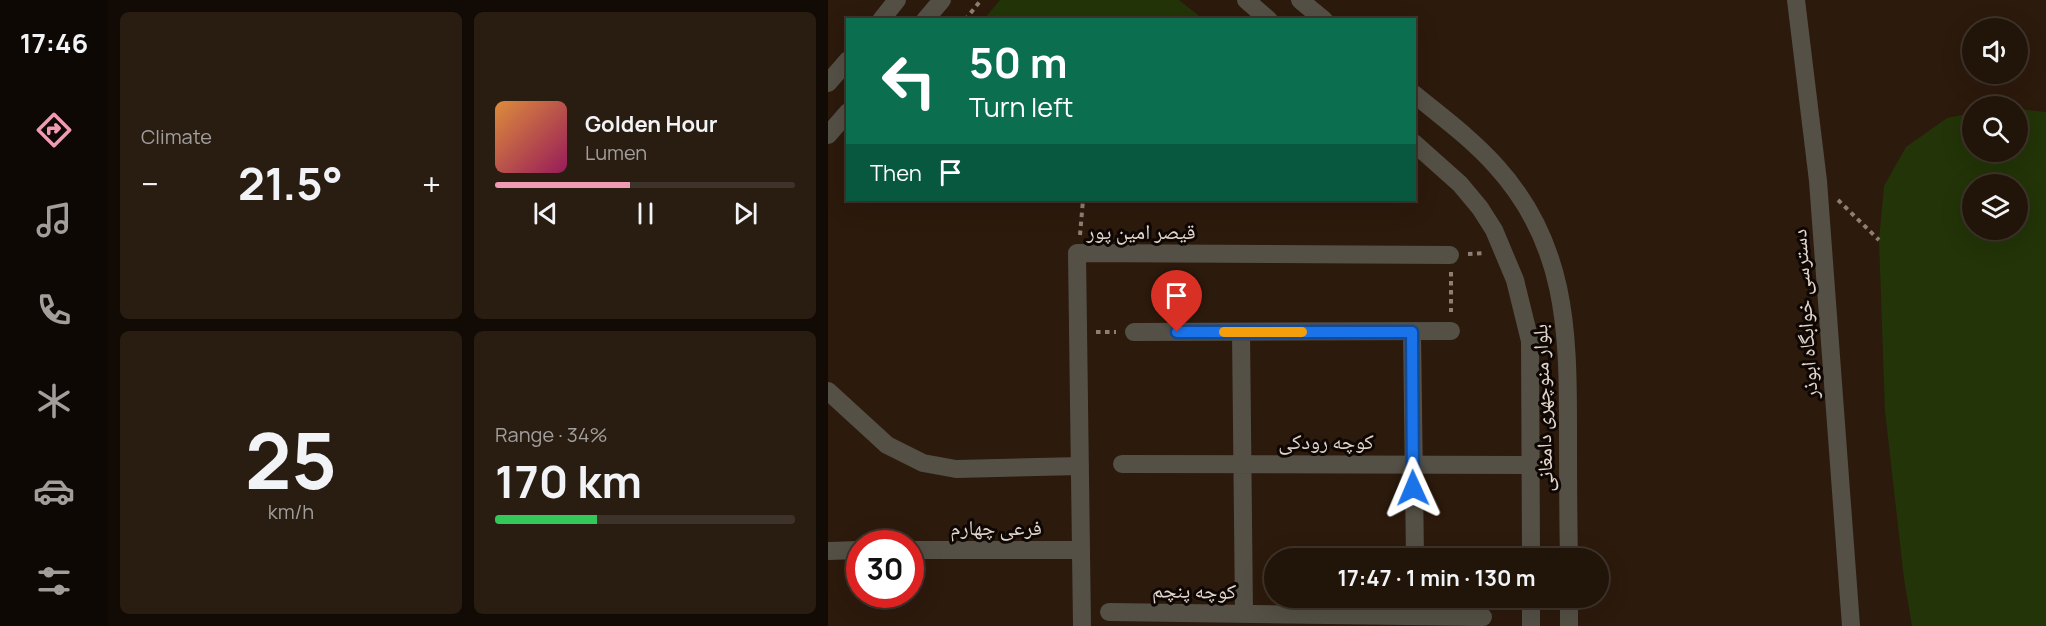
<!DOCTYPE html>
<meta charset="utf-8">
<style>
:root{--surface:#211409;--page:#291d12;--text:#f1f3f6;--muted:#a29e9c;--line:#3e332a;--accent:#f19ab3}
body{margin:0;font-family:Manrope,"Noto Naskh Arabic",sans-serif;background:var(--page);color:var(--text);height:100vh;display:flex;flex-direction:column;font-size:22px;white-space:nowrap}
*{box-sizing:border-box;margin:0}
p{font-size:20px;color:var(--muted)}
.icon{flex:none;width:33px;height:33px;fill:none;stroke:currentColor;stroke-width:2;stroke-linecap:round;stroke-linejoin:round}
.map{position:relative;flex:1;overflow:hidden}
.side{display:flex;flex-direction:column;gap:12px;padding:12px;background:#120b05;width:720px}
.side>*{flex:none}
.top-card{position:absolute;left:18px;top:18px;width:570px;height:183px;border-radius:0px;box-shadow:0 6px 24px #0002,0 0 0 2px var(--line);background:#0b6e4f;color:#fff;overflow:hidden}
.tools{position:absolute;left:1134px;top:18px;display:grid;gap:12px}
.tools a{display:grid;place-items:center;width:66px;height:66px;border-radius:50%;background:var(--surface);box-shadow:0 6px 24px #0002,0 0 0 2px var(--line);font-size:30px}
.speed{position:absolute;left:18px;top:530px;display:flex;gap:12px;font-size:30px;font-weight:700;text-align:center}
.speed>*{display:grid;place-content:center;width:78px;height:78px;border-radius:50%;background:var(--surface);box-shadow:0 6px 24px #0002,0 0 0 2px var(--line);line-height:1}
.speed .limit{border:9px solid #d22;background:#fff;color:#111}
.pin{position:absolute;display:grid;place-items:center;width:51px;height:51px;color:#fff;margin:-62px -26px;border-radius:50% 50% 50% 0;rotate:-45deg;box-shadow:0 0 6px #0007}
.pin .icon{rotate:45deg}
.me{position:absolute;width:66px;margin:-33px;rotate:359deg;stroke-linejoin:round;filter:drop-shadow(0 0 4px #0008)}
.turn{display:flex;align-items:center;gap:21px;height:126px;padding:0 24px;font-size:27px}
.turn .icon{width:78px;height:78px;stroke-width:2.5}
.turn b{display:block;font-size:42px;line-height:51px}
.then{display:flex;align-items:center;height:57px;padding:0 24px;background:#0003;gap:12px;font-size:22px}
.big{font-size:45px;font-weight:700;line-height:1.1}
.side .widget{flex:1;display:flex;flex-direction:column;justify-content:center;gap:9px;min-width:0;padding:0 21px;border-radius:9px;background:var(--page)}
.side .dial{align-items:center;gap:0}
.dial b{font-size:78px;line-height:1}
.song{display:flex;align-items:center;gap:18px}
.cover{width:72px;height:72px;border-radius:9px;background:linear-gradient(135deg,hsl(30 70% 55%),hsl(330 70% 35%))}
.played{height:6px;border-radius:3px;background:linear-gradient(90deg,var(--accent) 45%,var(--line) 45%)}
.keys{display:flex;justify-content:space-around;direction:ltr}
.heat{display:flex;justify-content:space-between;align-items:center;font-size:33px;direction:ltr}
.charge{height:9px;border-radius:4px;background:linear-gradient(90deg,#34c759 34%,var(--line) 0)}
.side .tiles{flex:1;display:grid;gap:12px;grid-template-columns:repeat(2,1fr)}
.trip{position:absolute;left:436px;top:548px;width:345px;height:60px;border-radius:30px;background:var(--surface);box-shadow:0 6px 24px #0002,0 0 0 2px var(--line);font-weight:700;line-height:60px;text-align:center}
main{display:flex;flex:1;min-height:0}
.tab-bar{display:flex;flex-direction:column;width:108px;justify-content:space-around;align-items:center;background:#0d0804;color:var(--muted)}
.tab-bar .icon{width:42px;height:42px}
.tab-bar .active{color:var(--accent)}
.tab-bar b{font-size:27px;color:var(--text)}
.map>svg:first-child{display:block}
.green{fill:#233408;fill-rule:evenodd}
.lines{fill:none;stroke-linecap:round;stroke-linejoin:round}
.path{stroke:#8e7f74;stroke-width:4;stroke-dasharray:4.5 4.5;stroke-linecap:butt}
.minor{stroke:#545046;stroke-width:18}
.route-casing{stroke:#114b97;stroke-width:15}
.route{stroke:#1a73e8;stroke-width:10}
.slow{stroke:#f59e0b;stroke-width:10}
.labels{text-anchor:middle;stroke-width:6;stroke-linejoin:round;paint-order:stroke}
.street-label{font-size:21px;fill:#e2d5cc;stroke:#0e0703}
</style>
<main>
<nav class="tab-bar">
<b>17:46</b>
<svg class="icon active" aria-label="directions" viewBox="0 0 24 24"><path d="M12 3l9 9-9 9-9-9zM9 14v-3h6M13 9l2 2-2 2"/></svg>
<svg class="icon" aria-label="music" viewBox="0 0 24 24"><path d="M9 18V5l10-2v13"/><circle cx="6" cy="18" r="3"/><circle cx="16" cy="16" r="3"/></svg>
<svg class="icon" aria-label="phone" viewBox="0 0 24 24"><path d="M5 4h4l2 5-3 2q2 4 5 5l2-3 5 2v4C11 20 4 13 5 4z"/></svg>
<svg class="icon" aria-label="climate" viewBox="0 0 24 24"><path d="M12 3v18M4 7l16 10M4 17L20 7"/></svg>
<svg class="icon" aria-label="car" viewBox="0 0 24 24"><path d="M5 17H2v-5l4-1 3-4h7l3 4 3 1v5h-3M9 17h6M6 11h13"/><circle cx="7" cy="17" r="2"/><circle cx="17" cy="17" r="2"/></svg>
<svg class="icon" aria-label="filters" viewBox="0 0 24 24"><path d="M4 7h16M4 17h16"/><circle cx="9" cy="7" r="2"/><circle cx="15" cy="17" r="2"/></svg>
</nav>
<section class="side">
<div class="tiles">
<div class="widget"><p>Climate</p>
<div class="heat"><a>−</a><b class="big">21.5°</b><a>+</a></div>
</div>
<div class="widget">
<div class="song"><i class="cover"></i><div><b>Golden Hour</b><p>Lumen</p></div></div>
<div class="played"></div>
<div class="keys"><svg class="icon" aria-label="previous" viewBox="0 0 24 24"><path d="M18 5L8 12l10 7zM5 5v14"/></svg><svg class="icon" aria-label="pause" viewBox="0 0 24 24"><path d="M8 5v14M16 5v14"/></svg><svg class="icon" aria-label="next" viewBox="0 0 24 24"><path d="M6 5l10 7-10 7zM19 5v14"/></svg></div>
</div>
<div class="widget dial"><b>25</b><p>km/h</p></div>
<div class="widget"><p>Range · 34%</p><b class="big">170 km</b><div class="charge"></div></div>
</div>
</section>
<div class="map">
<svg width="1218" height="626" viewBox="0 0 1218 626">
<rect width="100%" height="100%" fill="#2c1a0c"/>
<path class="green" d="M 172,0 L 351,0 L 375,19 L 156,19 Z
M 1190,109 L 1218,112 L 1218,626 L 1084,626 L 1076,579 L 1057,411 L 1051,240 L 1056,186 L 1078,147 L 1119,118 L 1144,113 L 1144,152 L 1190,152 ZM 1144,184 L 1190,184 L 1190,230 L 1144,230 Z"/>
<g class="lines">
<path class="path" d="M 137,20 L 153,0
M 1010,200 L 1051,240
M 252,235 L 255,200
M 640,254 L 656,253
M 623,272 L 623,312
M 268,332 L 288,332"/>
<path class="minor" d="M 418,0 L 441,20
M 472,0 L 496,20
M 968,0 L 990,181 L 1023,626
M 53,20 L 69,0
M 97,20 L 114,0
M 0,83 L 20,60
M 586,94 C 614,117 644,139 668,166 C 738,243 740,329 740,426 C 740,470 740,514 741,558
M 0,135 L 20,112
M 586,143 L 632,184 L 652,208 L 666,230 L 687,280 L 702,341 L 703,558
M 306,332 L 623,331
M 413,332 L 416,614
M 584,332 L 587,558
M 0,391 L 59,445 L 95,463 L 128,469 L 252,466
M 294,464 L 703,465
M 82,550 L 253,550
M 0,551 L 32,550
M 741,597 L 741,626
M 281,612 L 655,617
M 254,626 L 249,253 L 622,255
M 703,626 L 703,597"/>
</g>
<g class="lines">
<g class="route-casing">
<path id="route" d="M 349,332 L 584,332 L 585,488"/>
</g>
<use href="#route" class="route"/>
<path class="slow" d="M 396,332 L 474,332"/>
</g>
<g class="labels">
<g class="street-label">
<text x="313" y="239">قیصر امین پور</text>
<text transform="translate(977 314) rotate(-94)" y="7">دسترسی خوابگاه ابوذر</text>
<text transform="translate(715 408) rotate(-92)" y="7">بلوار منوچهری دامغانی</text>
<text x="498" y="449">کوچه رودکی</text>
<text x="168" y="535">فرعی چهارم</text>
<text transform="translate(366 591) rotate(1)" y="7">کوچه پنچم</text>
</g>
</g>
</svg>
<div class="tools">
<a><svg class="icon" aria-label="sound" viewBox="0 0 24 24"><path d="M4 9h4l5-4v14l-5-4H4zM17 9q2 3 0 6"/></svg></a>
<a><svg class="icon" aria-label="search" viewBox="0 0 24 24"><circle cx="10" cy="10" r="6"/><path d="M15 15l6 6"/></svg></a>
<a><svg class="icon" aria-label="layers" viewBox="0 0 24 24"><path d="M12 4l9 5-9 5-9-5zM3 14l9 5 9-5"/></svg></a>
</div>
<div class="speed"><div class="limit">30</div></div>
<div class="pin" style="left:349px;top:332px;background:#d93025"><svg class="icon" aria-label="arrive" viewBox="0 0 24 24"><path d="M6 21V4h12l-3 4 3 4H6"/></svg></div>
<svg class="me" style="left:585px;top:488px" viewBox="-20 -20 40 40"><path d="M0-17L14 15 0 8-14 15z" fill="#1a73e8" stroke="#fff" stroke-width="4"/></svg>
<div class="trip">17:47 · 1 min · 130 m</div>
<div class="top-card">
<div class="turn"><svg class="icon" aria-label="left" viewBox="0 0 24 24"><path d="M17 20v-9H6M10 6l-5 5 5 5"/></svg><div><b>50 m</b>Turn left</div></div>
<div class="then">Then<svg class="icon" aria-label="arrive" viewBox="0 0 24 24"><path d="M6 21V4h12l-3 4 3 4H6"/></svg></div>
</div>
</div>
</main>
